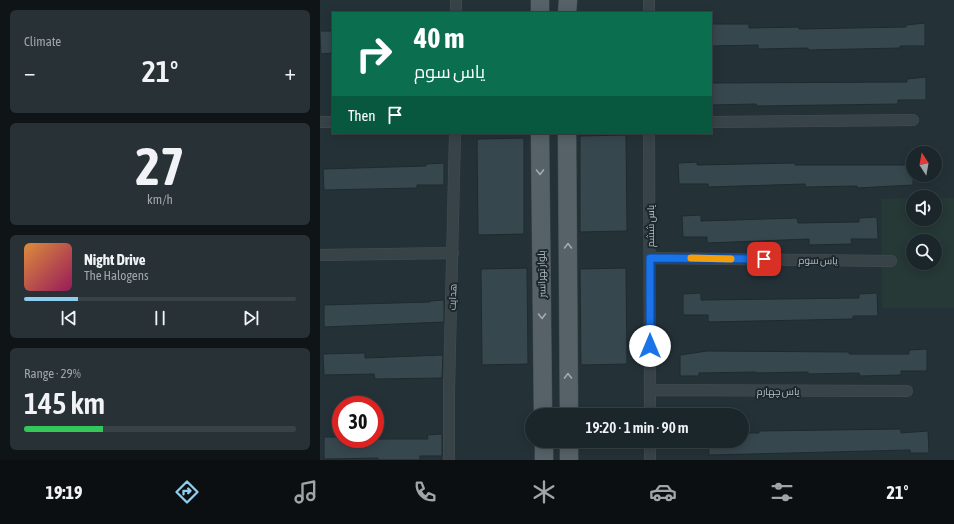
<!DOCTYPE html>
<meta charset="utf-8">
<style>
:root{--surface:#1b262a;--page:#283236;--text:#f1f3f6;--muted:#a0a5a8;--line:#394347;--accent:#8fcced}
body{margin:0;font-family:"Asap Condensed",Cairo,sans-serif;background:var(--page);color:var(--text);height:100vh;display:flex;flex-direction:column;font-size:15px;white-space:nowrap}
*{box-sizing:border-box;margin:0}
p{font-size:13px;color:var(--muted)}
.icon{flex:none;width:22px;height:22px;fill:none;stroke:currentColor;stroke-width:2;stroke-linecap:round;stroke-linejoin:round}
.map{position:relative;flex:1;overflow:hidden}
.details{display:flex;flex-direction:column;gap:10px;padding:10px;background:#0f1517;width:320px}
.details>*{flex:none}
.guide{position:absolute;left:12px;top:12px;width:380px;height:122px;border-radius:0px;box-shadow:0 2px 10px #0003,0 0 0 1px var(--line);background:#0b6e4f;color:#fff;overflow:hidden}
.needle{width:26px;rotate:349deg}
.fabs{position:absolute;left:586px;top:146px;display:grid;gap:8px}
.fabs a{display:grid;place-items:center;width:36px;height:36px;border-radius:50%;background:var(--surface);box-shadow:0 2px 10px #0003,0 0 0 1px var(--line);font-size:20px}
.speed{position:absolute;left:12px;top:396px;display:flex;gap:8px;font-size:20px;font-weight:700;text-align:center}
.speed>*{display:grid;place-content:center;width:52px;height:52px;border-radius:50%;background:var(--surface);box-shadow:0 2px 10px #0003,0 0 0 1px var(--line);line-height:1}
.speed .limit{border:6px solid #d22;background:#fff;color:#111}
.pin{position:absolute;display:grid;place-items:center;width:34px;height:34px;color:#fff;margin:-17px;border-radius:8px;box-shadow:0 2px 6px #0006}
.me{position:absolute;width:44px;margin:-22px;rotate:0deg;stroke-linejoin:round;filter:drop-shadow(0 0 3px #0008)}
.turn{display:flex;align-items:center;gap:14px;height:84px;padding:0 16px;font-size:18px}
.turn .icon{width:52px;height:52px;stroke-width:2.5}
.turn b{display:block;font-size:28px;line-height:34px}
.then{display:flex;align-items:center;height:38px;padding:0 16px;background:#0003;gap:8px;font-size:15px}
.big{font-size:30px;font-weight:600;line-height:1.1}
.details .tile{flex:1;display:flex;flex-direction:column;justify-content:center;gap:6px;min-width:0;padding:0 14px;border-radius:6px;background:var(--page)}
.details .dial{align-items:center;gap:0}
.dial b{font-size:52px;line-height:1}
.song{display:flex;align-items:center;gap:12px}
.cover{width:48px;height:48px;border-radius:6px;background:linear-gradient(135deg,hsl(30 70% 55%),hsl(330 70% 35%))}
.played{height:4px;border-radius:2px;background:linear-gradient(90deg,var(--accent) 20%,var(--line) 20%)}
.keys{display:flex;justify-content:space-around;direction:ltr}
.heat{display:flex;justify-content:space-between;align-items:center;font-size:22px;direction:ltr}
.charge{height:6px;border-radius:3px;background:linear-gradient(90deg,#34c759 29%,var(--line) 0)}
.trip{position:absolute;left:205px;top:408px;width:224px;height:40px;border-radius:20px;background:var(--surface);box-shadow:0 2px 10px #0003,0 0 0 1px var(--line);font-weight:600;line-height:40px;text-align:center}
.menu{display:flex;height:64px;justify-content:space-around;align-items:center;background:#0b0f11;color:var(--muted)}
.menu .icon{width:28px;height:28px}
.menu .current{color:var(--accent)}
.menu b{font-size:18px;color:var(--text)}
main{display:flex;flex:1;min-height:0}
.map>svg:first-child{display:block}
.green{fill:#263936;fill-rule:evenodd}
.building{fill:#37474e;stroke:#1f2a2f}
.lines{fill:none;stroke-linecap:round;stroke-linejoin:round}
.street-casing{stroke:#444f54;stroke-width:12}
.primary-casing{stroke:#444f54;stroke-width:19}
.street{stroke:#384348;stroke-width:11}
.primary{stroke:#566268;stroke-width:18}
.oneway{stroke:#a0acb2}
.route-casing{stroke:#114b97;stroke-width:10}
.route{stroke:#1a73e8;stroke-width:7}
.slow{stroke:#f59e0b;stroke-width:7}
.labels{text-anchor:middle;stroke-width:4;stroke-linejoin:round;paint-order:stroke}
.street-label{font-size:10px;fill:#b3bec4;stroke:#1d282d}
</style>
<main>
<section class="details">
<div class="tile"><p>Climate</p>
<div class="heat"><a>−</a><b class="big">21°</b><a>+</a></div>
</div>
<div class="tile dial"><b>27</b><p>km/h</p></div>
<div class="tile">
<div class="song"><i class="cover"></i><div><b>Night Drive</b><p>The Halogens</p></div></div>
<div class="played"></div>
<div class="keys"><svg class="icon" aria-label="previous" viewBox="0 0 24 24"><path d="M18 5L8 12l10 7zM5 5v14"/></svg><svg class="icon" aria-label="pause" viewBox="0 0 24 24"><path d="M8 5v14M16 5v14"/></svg><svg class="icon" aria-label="next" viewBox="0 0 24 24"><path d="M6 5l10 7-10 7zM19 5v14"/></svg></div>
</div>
<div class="tile"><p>Range · 29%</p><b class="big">145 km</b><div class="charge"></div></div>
</section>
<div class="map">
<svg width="634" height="460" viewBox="0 0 634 460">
<rect width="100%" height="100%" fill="#243238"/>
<path class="green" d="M 593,198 L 593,219 L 615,219 L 615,198 L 634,198 L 634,308 L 562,308 L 561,199 ZM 593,241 L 615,241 L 615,263 L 593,263 Z"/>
<path class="building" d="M 605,23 L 605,46 L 580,46 L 580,48 L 488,50 L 488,48 L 438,49 L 438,45 L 391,46 L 391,24 L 429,24 L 429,28 L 479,27 L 479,29 L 586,27 L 586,25 Z
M 0,31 L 13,31 L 13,53 L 1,54 Z
M 606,77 L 606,100 L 578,100 L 578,104 L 437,106 L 436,104 L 391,105 L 391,83 L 587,82 L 587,79 Z
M 306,135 L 307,231 L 260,232 L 260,136 Z
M 204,138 L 204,234 L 158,235 L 157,139 Z
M 377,162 L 377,165 L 475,163 L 475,165 L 593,165 L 593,185 L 537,188 L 537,186 L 485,187 L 485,184 L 388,187 L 388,184 L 359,184 L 358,163 Z
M 124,163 L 124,185 L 97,185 L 97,188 L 4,190 L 3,169 L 106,166 L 106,164 Z
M 381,215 L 381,221 L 477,218 L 478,223 L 539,222 L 539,218 L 557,217 L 558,239 L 531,239 L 532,244 L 489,245 L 489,239 L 387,243 L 387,237 L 363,237 L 362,216 Z
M 207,268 L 208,364 L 162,365 L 161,269 Z
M 306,268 L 307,364 L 261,365 L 260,269 Z
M 381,293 L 381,300 L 539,298 L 539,294 L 557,293 L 558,316 L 533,316 L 533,319 L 388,322 L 388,315 L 363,315 L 363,294 Z
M 124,300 L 124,322 L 4,327 L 4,305 L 110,302 L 110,301 Z
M 607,349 L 607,371 L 581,371 L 581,375 L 540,376 L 539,373 L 488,374 L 488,372 L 436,373 L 436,372 L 379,373 L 379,376 L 360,376 L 360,355 L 387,351 L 529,352 L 529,354 L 589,354 L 589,350 Z
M 45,353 L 45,358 L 123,355 L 122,378 L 55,379 L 54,374 L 4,375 L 3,354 Z
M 581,429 L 581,433 L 608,431 L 609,453 L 590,453 L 590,450 L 389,455 L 388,441 L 422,441 L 422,433 L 439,433 L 439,431 Z
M 122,434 L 122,456 L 100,456 L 100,460 L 58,460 L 58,458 L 4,459 L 4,437 L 21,437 L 21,439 L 108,439 L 107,435 Z"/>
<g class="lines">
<g class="street-casing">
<path id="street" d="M 329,0 L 329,13
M 136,13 L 136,0
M 0,122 L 13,122
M 391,122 L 593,120
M 329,133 L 330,415
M 0,255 L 133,253
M 330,258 L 571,261
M 330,390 L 587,391
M 330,441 L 330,460
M 129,460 L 129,390 L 135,133"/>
</g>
<g class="primary-casing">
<path id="primary" d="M 220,13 L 220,0
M 247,13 L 248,0
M 220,133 L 223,415
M 247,133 L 249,415
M 224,441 L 224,460
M 249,441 L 249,460"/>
</g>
<use href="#street" class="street"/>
<use href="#primary" class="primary"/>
</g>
<defs><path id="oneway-chevron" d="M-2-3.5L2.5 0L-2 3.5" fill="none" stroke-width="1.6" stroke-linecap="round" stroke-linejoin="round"/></defs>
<g class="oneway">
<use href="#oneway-chevron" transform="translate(220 172) rotate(89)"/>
<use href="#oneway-chevron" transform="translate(248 246) rotate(-90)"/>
<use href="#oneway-chevron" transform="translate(222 316) rotate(89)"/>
<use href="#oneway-chevron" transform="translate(248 376) rotate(-91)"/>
</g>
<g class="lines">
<g class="route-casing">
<path id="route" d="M 330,346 L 330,258 L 444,259"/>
</g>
<use href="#route" class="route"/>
<path class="slow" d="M 371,258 L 411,259"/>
</g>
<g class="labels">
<g class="street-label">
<text transform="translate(330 226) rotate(-90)" y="4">یاس ششم</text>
<text transform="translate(498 260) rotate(1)" y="4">یاس سوم</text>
<text transform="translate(221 274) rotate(-91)" y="4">بلوار تهرانسر</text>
<text transform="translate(132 297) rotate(-88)" y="4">هدایت</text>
<text x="458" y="395">یاس چهارم</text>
</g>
</g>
</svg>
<div class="fabs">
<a><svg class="needle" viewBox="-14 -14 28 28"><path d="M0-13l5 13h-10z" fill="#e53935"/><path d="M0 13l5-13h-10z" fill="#a0a5a8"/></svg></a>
<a><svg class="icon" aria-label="sound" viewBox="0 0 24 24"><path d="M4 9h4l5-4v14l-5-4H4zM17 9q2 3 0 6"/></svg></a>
<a><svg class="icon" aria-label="search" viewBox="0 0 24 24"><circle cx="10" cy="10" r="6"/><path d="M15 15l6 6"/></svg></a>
</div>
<div class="speed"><div class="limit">30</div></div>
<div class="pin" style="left:444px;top:259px;background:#d93025"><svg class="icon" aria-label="arrive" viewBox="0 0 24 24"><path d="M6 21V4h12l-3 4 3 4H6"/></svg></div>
<svg class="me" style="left:330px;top:346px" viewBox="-20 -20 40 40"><circle r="19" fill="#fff"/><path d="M0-13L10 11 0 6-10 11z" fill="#1a73e8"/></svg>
<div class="trip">19:20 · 1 min · 90 m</div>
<div class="guide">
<div class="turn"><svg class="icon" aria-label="right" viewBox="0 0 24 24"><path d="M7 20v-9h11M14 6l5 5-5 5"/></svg><div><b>40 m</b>یاس سوم</div></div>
<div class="then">Then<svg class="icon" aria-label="arrive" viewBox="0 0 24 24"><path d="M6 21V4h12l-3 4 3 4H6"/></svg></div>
</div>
</div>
</main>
<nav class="menu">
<b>19:19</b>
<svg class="icon current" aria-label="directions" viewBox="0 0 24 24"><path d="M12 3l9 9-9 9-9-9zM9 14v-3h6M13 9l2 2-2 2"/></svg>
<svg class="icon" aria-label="music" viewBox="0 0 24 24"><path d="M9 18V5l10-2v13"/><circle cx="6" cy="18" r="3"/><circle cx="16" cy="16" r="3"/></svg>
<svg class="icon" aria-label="phone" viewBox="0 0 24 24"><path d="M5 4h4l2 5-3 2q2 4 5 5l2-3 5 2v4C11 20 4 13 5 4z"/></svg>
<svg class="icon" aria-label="climate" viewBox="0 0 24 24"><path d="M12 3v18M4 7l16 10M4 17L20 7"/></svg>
<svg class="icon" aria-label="car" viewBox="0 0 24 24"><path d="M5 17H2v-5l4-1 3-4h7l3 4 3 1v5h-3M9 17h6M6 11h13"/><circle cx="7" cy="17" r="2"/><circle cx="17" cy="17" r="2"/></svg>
<svg class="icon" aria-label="filters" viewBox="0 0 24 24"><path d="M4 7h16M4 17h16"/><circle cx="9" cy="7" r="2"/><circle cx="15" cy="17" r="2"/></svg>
<b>21°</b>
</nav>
